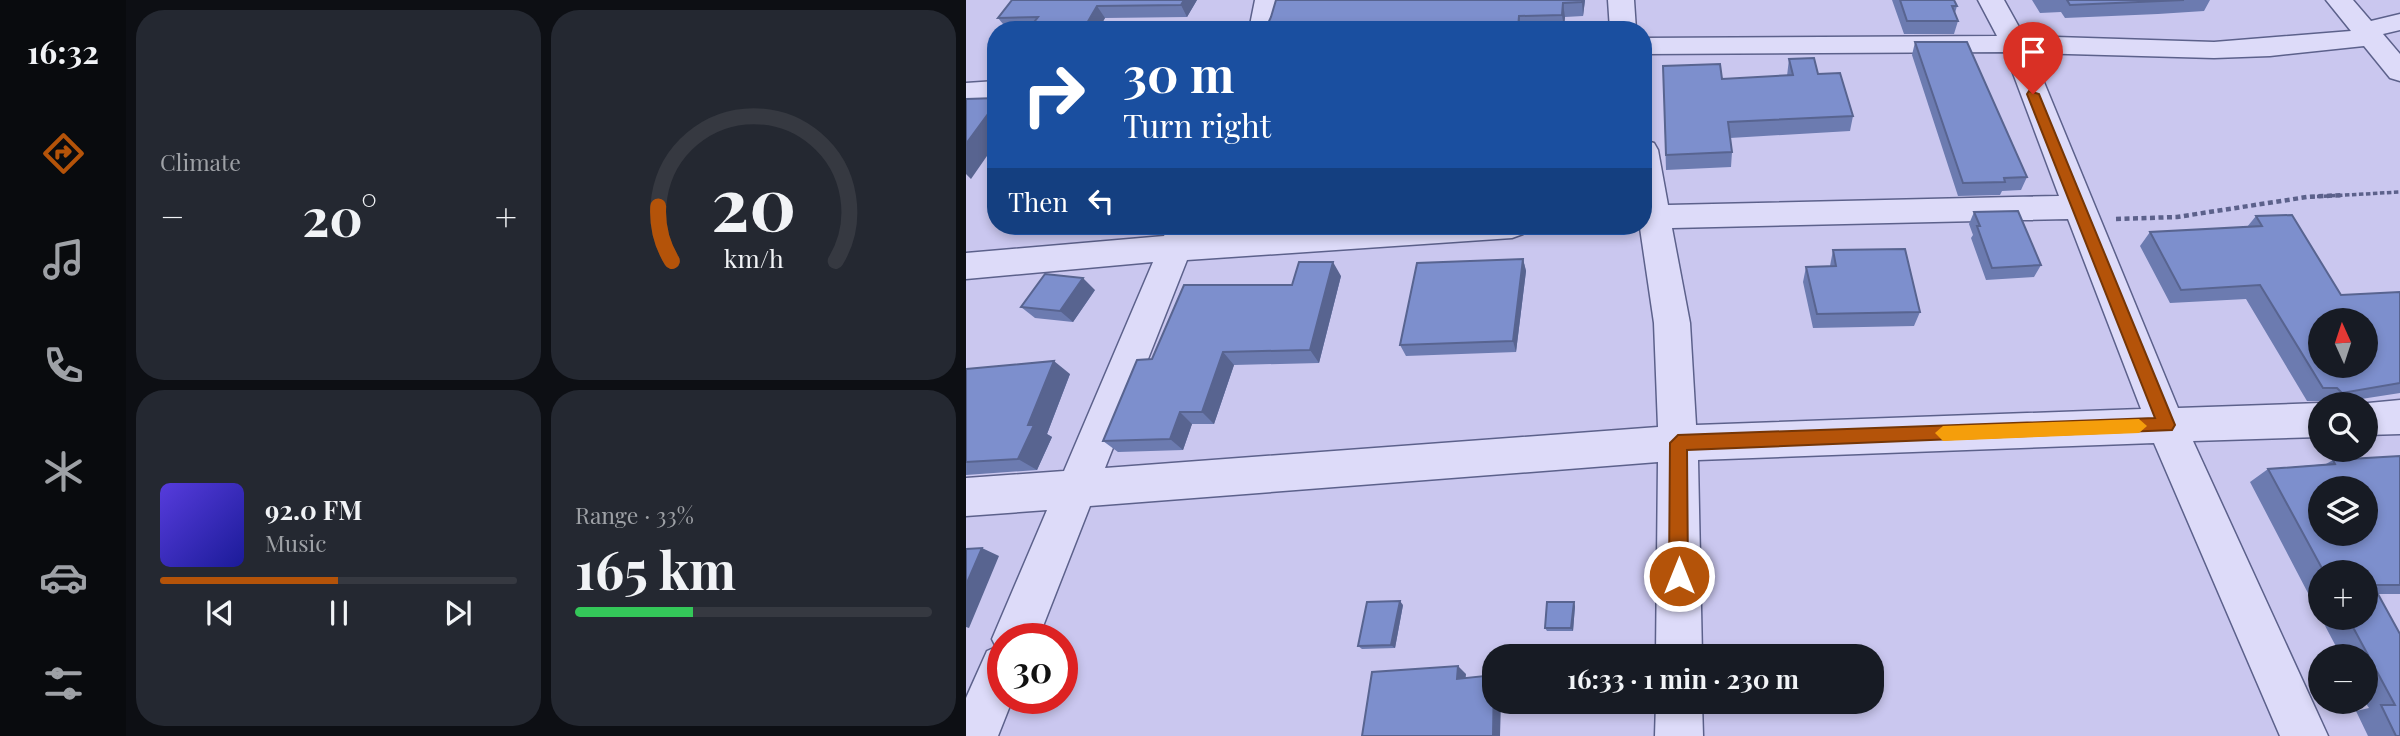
<!DOCTYPE html>
<meta charset="utf-8">
<style>
:root{--surface:#171b24;--page:#242831;--text:#f1f3f6;--muted:#9ea1a6;--line:#363941;--accent:#b45309}
body{margin:0;font-family:"Playfair Display",serif;background:var(--page);color:var(--text);height:100vh;display:flex;flex-direction:column;font-size:26px;white-space:nowrap}
*{box-sizing:border-box;margin:0}
p{font-size:23px;color:var(--muted)}
.icon{flex:none;width:38px;height:38px;fill:none;stroke:currentColor;stroke-width:2;stroke-linecap:round;stroke-linejoin:round}
.map{position:relative;flex:1;overflow:hidden}
.sheet{display:flex;flex-direction:column;gap:10px;padding:10px;background:#0d0f14;width:840px}
.sheet>*{flex:none}
.guide{position:absolute;left:21px;top:21px;width:665px;height:214px;border-radius:28px;box-shadow:0 4px 10px #0003;background:#1a4fa0;color:#fff;overflow:hidden}
.needle{width:46px;rotate:357deg}
.tools{position:absolute;left:1342px;top:308px;display:grid;gap:14px}
.tools a{display:grid;place-items:center;width:70px;height:70px;border-radius:50%;background:var(--surface);box-shadow:0 4px 10px #0003;font-size:35px}
.speed{position:absolute;left:21px;top:623px;display:flex;gap:14px;font-size:35px;font-weight:700;text-align:center}
.speed>*{display:grid;place-content:center;width:91px;height:91px;border-radius:50%;background:var(--surface);box-shadow:0 4px 10px #0003;line-height:1}
.speed .limit{border:10px solid #d22;background:#fff;color:#111}
.pin{position:absolute;display:grid;place-items:center;width:60px;height:60px;color:#fff;margin:-72px -30px;border-radius:50% 50% 50% 0;rotate:-45deg;box-shadow:0 0 7px #0007}
.pin .icon{rotate:45deg}
.me{position:absolute;width:77px;margin:-38px;rotate:0deg;stroke-linejoin:round;filter:drop-shadow(0 0 5px #0008)}
.turn{display:flex;align-items:center;gap:24px;height:147px;padding:0 21px;font-size:32px}
.turn .icon{width:91px;height:91px;stroke-width:2.5}
.turn b{display:block;font-size:49px;line-height:60px}
.then{display:flex;align-items:center;height:66px;padding:0 21px;background:#0003;gap:14px;font-size:26px}
.big{font-size:52px;font-weight:700;line-height:1.1}
.sheet .widget{flex:1;display:flex;flex-direction:column;justify-content:center;gap:10px;min-width:0;padding:0 24px;border-radius:28px;background:var(--page)}
.sheet .dial{align-items:center;gap:0}
.dial svg{height:182px;overflow:visible;fill:none;stroke:var(--line);stroke-width:7;stroke-linecap:round;text-anchor:middle}
.dial text{fill:var(--text);stroke:none}
.song{display:flex;align-items:center;gap:21px}
.cover{width:84px;height:84px;border-radius:10px;background:linear-gradient(135deg,hsl(250 70% 55%),hsl(240 70% 35%))}
.played{height:7px;border-radius:4px;background:linear-gradient(90deg,var(--accent) 50%,var(--line) 50%)}
.keys{display:flex;justify-content:space-around;direction:ltr}
.heat{display:flex;justify-content:space-between;align-items:center;font-size:38px;direction:ltr}
.charge{height:10px;border-radius:5px;background:linear-gradient(90deg,#34c759 33%,var(--line) 0)}
.sheet .tiles{flex:1;display:grid;gap:10px;grid-template-columns:repeat(2,1fr)}
.trip{position:absolute;left:516px;top:644px;width:402px;height:70px;border-radius:28px;background:var(--surface);box-shadow:0 4px 10px #0003;font-weight:700;line-height:70px;text-align:center}
main{display:flex;flex:1;min-height:0}
.menu{display:flex;flex-direction:column;width:126px;justify-content:space-around;align-items:center;background:#090b0e;color:var(--muted)}
.menu .icon{width:49px;height:49px}
.menu .selected{color:var(--accent)}
.menu b{font-size:32px;color:var(--text)}
.map>svg:first-child{display:block}
.lines{fill:none;stroke-linecap:round;stroke-linejoin:round}
.minor-casing{stroke:#5c618b;stroke-width:3}
.path-far1{stroke:#5c618b;stroke-width:3.5;stroke-dasharray:4.5 2.5;stroke-linecap:butt}
.path{stroke:#5c618b;stroke-width:4.5;stroke-dasharray:5 3.5;stroke-linecap:butt}
.minor{fill:#dddbf9;fill-rule:evenodd}
.wall{fill:#6c7bb0}
.shaded-wall{fill:#586490}
.building{fill:#7d8fcd;stroke:#586490;stroke-width:2;fill-rule:evenodd}
.route{fill:#b45309;stroke:#753606;stroke-width:2}
.slow{fill:#f59e0b}
</style>
<main>
<nav class="menu">
<b>16:32</b>
<svg class="icon selected" aria-label="directions" viewBox="0 0 24 24"><path d="M12 3l9 9-9 9-9-9zM9 14v-3h6M13 9l2 2-2 2"/></svg>
<svg class="icon" aria-label="music" viewBox="0 0 24 24"><path d="M9 18V5l10-2v13"/><circle cx="6" cy="18" r="3"/><circle cx="16" cy="16" r="3"/></svg>
<svg class="icon" aria-label="phone" viewBox="0 0 24 24"><path d="M5 4h4l2 5-3 2q2 4 5 5l2-3 5 2v4C11 20 4 13 5 4z"/></svg>
<svg class="icon" aria-label="climate" viewBox="0 0 24 24"><path d="M12 3v18M4 7l16 10M4 17L20 7"/></svg>
<svg class="icon" aria-label="car" viewBox="0 0 24 24"><path d="M5 17H2v-5l4-1 3-4h7l3 4 3 1v5h-3M9 17h6M6 11h13"/><circle cx="7" cy="17" r="2"/><circle cx="17" cy="17" r="2"/></svg>
<svg class="icon" aria-label="filters" viewBox="0 0 24 24"><path d="M4 7h16M4 17h16"/><circle cx="9" cy="7" r="2"/><circle cx="15" cy="17" r="2"/></svg>
</nav>
<section class="sheet">
<div class="tiles">
<div class="widget"><p>Climate</p>
<div class="heat"><a>−</a><b class="big">20°</b><a>+</a></div>
</div>
<div class="widget dial"><svg viewBox="0 0 100 80">
<path d="M14 69A42 42 0 1 1 86 69"/>
<path d="M14 69A42 42 0 0 1 8 45" stroke="#b45309"/>
<text x="50" y="56" font-size="32" font-weight="700">20</text>
<text x="50" y="72" font-size="11">km/h</text>
</svg></div>
<div class="widget">
<div class="song"><i class="cover"></i><div><b>92.0 FM</b><p>Music</p></div></div>
<div class="played"></div>
<div class="keys"><svg class="icon" aria-label="previous" viewBox="0 0 24 24"><path d="M18 5L8 12l10 7zM5 5v14"/></svg><svg class="icon" aria-label="pause" viewBox="0 0 24 24"><path d="M8 5v14M16 5v14"/></svg><svg class="icon" aria-label="next" viewBox="0 0 24 24"><path d="M6 5l10 7-10 7zM19 5v14"/></svg></div>
</div>
<div class="widget"><p>Range · 33%</p><b class="big">165 km</b><div class="charge"></div></div>
</div>
</section>
<div class="map">
<svg width="1434" height="736" viewBox="0 0 1434 736">
<rect width="100%" height="100%" fill="#cac7ef"/>
<g class="lines">
<g class="minor-casing">
<path id="minor" d="M 289,0 L 315,0 L 309,30 L 283,30 Z
M 642,0 L 668,0 L 670,30 L 644,30 Z
M 1012,0 L 1038,0 L 1058,36 L 1248,42 L 1385,31 L 1360,0 L 1387,0 L 1405,21 L 1434,14 L 1434,30 L 1417,34 L 1434,54 L 1434,81 L 1424,78 L 1398,46 L 1304,56 L 1248,58 L 1066,53 L 1212,408 L 1354,403 L 1357,404 L 1354,437 L 1227,441 L 1362,736 L 1314,736 L 1188,443 L 732,460 L 736,656 L 690,656 L 692,462 L 124,506 L 72,639 L 37,639 L 37,698 L 47,698 L 32,736 L 0,736 L 0,698 L 21,651 L 30,647 L 26,639 L 81,510 L 0,516 L 0,478 L 98,471 L 187,262 L 0,279 L 0,253 L 198,236 L 203,226 L 231,226 L 231,234 L 361,226 L 562,226 L 557,234 L 546,238 L 221,260 L 139,468 L 692,427 L 688,323 L 674,228 L 667,226 L 677,226 L 677,140 L 688,143 L 692,150 L 702,205 L 1093,196 L 1039,52 L 677,54 L 677,38 L 1031,36 ZM 1102,219 L 1175,409 L 730,425 L 724,323 L 706,228 Z
M 30,81 L 30,99 L 0,101 L 0,83 Z
M 1434,400 L 1434,434 L 1400,435 L 1400,404 L 1392,404 Z
M 690,702 L 736,702 L 737,736 L 689,736 Z"/>
</g>
<path class="path-far1" d="M 1344,197 L 1434,192"/>
<path class="path" d="M 1150,219 L 1211,217 L 1341,197 L 1377,195"/>
<use href="#minor" class="minor"/>
</g>
<path class="wall" d="M 46,0 L 231,0 L 221,17 L 139,18 L 132,30 L 42,30 L 32,18 Z
M 619,0 L 617,16 L 599,17 L 598,28 L 558,30 L 299,30 Z
M 926,0 L 988,0 L 991,6 L 989,13 L 992,21 L 988,34 L 938,34 Z
M 1066,0 L 1244,0 L 1238,11 L 1192,14 L 1099,18 L 1095,12 L 1074,13 Z
M 949,42 L 1061,177 L 1055,190 L 1036,191 L 1034,195 L 992,196 L 946,55 Z
M 823,59 L 852,74 L 887,116 L 884,131 L 764,138 L 766,152 L 765,167 L 700,170 L 697,66 L 756,79 L 821,76 Z
M 1008,212 L 1075,265 L 1068,277 L 1020,280 L 1005,238 L 1007,235 L 1003,224 Z
M 1290,216 L 1375,295 L 1434,292 L 1434,393 L 1363,404 L 1359,404 L 1355,401 L 1341,401 L 1280,299 L 1204,303 L 1174,246 L 1184,232 L 1281,227 Z
M 867,250 L 954,312 L 948,326 L 847,328 L 837,282 L 840,267 L 864,266 Z
M 557,259 L 560,271 L 550,352 L 440,356 L 434,345 Z
M 375,276 L 353,363 L 268,365 L 248,424 L 226,424 L 217,450 L 152,452 L 137,441 L 186,359 L 326,285 Z
M 129,290 L 107,322 L 69,318 L 55,307 Z
M 0,369 L 104,374 L 81,434 L 86,437 L 71,470 L 0,475 Z
M 1434,456 L 1434,594 L 1412,594 L 1434,736 L 1402,736 L 1390,711 L 1403,708 L 1399,702 L 1400,702 L 1400,656 L 1375,656 L 1355,618 L 1400,618 L 1400,572 L 1354,572 L 1354,616 L 1284,482 L 1302,469 L 1360,464 L 1367,460 Z
M 437,605 L 429,648 L 396,649 L 392,646 Z
M 609,606 L 607,631 L 581,631 L 579,628 Z"/>
<path class="shaded-wall" d="M 218,0 L 231,0 L 221,17 L 215,5 Z
M 616,0 L 619,0 L 617,16 L 616,2 Z
M 597,3 L 599,17 L 598,28 L 596,15 Z
M 131,6 L 139,18 L 132,30 L 117,30 Z
M 553,16 L 555,30 L 552,30 Z
M 30,103 L 30,143 L 5,179 L 0,174 L 0,144 Z
M 557,259 L 560,271 L 550,352 L 547,341 Z
M 367,262 L 375,276 L 353,363 L 344,350 Z
M 117,278 L 129,290 L 107,322 L 94,311 Z
M 257,352 L 268,365 L 248,424 L 236,412 Z
M 88,361 L 104,374 L 81,434 L 86,437 L 71,470 L 52,459 L 62,425 Z
M 214,412 L 226,424 L 217,450 L 204,439 Z
M 16,548 L 33,556 L 3,628 L 0,627 L 0,585 Z
M 434,601 L 437,605 L 429,648 L 425,645 Z
M 608,602 L 609,606 L 607,631 L 605,628 Z
M 492,666 L 500,674 L 499,686 L 491,679 Z
M 528,675 L 528,702 L 535,702 L 534,736 L 527,736 Z"/>
<path class="building" d="M 46,0 L 218,0 L 215,5 L 131,6 L 117,30 L 62,30 L 72,17 L 32,18 Z
M 310,0 L 616,0 L 616,2 L 597,3 L 596,15 L 553,16 L 552,29 L 299,30 L 305,17 Z
M 934,0 L 988,0 L 991,6 L 986,6 L 992,21 L 941,21 Z
M 1101,0 L 1218,0 L 1104,5 Z
M 949,42 L 1001,42 L 1061,177 L 1038,178 L 1039,182 L 997,183 Z
M 848,58 L 852,74 L 874,73 L 887,116 L 762,122 L 766,152 L 700,155 L 697,66 L 754,64 L 756,79 L 827,75 L 823,59 Z
M 30,98 L 30,103 L 0,144 L 0,99 Z
M 1052,211 L 1075,265 L 1026,268 L 1011,226 L 1014,226 L 1008,212 Z
M 1326,215 L 1375,295 L 1434,292 L 1434,383 L 1376,393 L 1371,388 L 1357,388 L 1294,285 L 1215,290 L 1184,232 L 1296,226 L 1290,216 ZM 1354,320 L 1400,320 L 1400,366 L 1354,366 Z
M 939,249 L 954,312 L 851,314 L 840,267 L 870,266 L 867,250 Z
M 557,259 L 547,341 L 434,345 L 451,263 Z
M 333,262 L 367,262 L 344,350 L 257,352 L 236,412 L 214,412 L 204,439 L 137,441 L 171,360 L 186,359 L 218,285 L 326,285 Z
M 79,274 L 117,278 L 94,311 L 55,307 Z
M 88,361 L 62,425 L 68,425 L 52,459 L 0,462 L 0,369 Z
M 1434,456 L 1434,585 L 1407,585 L 1434,634 L 1434,736 L 1430,736 L 1415,705 L 1429,705 L 1382,618 L 1400,618 L 1400,572 L 1358,572 L 1302,469 L 1369,464 L 1367,460 ZM 1354,488 L 1400,488 L 1400,534 L 1354,534 Z
M 16,548 L 0,585 L 0,549 Z
M 434,601 L 425,645 L 392,646 L 401,602 Z
M 581,602 L 608,602 L 605,628 L 579,628 Z
M 492,666 L 491,679 L 528,675 L 527,736 L 396,736 L 406,672 Z"/>
<path class="route" d="M 1063,91 L 1073,94 L 1209,425 L 1206,430 L 721,450 L 722,576 L 719,583 L 713,585 L 706,583 L 703,576 L 704,443 L 712,435 L 1189,418 L 1061,94 Z"/>
<path class="slow" d="M 1173,419 L 1181,426 L 1173,433 L 977,441 L 969,433 L 977,426 Z"/>
</svg>
<div class="tools">
<a><svg class="needle" viewBox="-14 -14 28 28"><path d="M0-13l5 13h-10z" fill="#e53935"/><path d="M0 13l5-13h-10z" fill="#9ea1a6"/></svg></a>
<a><svg class="icon" aria-label="search" viewBox="0 0 24 24"><circle cx="10" cy="10" r="6"/><path d="M15 15l6 6"/></svg></a>
<a><svg class="icon" aria-label="layers" viewBox="0 0 24 24"><path d="M12 4l9 5-9 5-9-5zM3 14l9 5 9-5"/></svg></a>
<a>+</a>
<a>−</a>
</div>
<div class="speed"><div class="limit">30</div></div>
<div class="pin" style="left:1067px;top:94px;background:#d93025"><svg class="icon" aria-label="arrive" viewBox="0 0 24 24"><path d="M6 21V4h12l-3 4 3 4H6"/></svg></div>
<svg class="me" style="left:713px;top:576px" viewBox="-20 -20 40 40"><circle r="17" fill="#b45309" stroke="#fff" stroke-width="3"/><path d="M0-11L8 9 0 5-8 9z" fill="#fff"/></svg>
<div class="trip">16:33 · 1 min · 230 m</div>
<div class="guide">
<div class="turn"><svg class="icon" aria-label="right" viewBox="0 0 24 24"><path d="M7 20v-9h11M14 6l5 5-5 5"/></svg><div><b>30 m</b>Turn right</div></div>
<div class="then">Then<svg class="icon" aria-label="left" viewBox="0 0 24 24"><path d="M17 20v-9H6M10 6l-5 5 5 5"/></svg></div>
</div>
</div>
</main>
